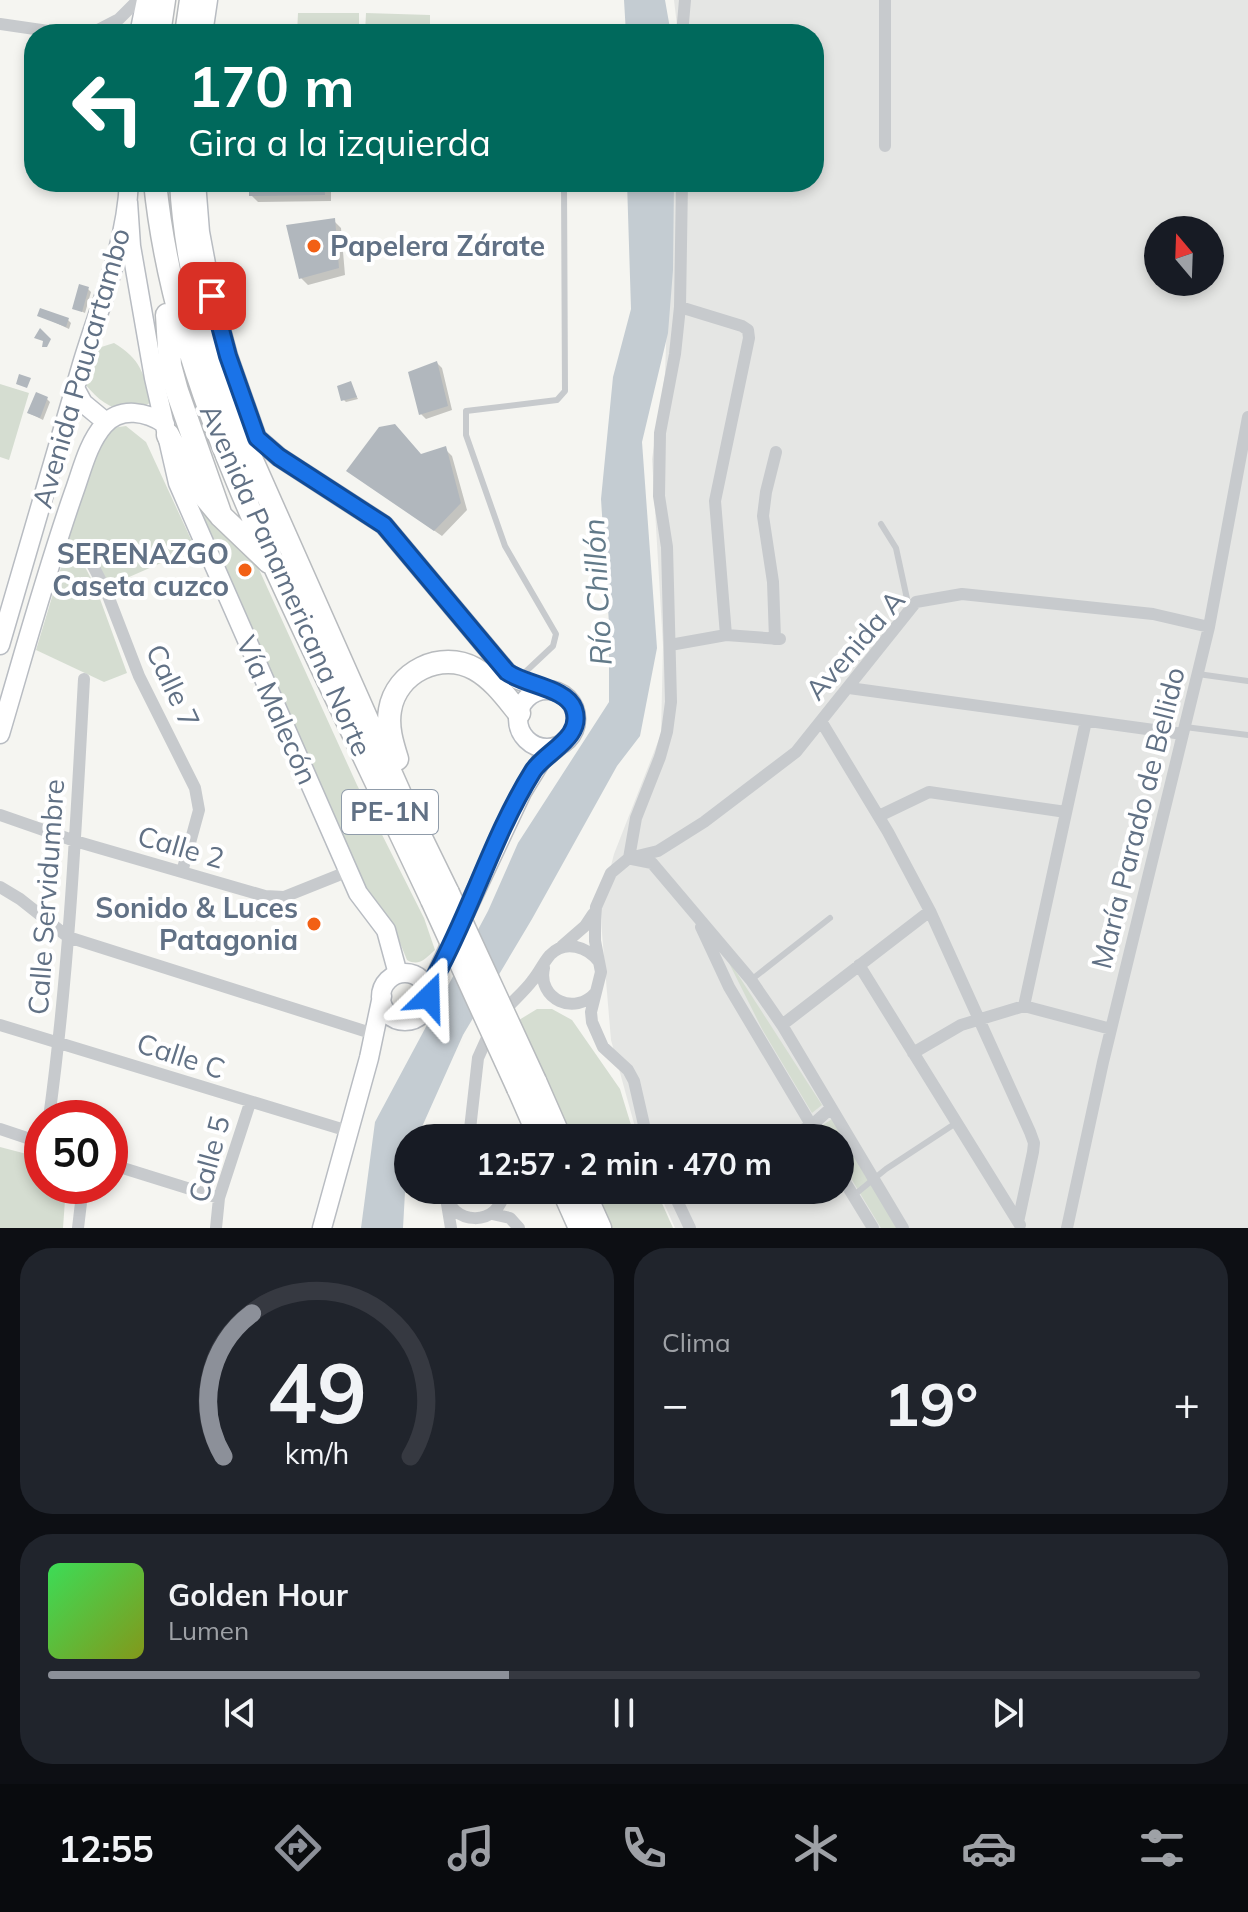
<!DOCTYPE html>
<html lang="es">
<meta charset="utf-8">
<style>
:root{--surface:#171b24;--page:#20242c;--text:#f1f3f6;--muted:#9ea1a6;--line:#363941;--accent:#8c9099}
body{margin:0;font-family:Mulish,sans-serif;background:var(--page);color:var(--text);height:100vh;display:flex;flex-direction:column;font-size:30px;white-space:nowrap}
*{box-sizing:border-box;margin:0}
p{font-size:26px;color:var(--muted)}
.icon{flex:none;width:44px;height:44px;fill:none;stroke:currentColor;stroke-width:2;stroke-linecap:round;stroke-linejoin:round}
.map{position:relative;height:1228px;overflow:hidden}
.sheet{display:flex;flex-direction:column;gap:20px;padding:20px;background:#0d0f14;flex:1}
.sheet>*{flex:none}
.guide{position:absolute;left:24px;top:24px;width:800px;height:168px;border-radius:32px;box-shadow:0 4px 12px #0003;background:#00695c;color:#fff;overflow:hidden}
.needle{width:52px;rotate:341deg}
.controls{position:absolute;left:1144px;top:216px;display:grid;gap:16px}
.controls a{display:grid;place-items:center;width:80px;height:80px;border-radius:50%;background:var(--surface);box-shadow:0 4px 12px #0003;font-size:40px}
.speed{position:absolute;left:24px;top:1100px;display:flex;gap:16px;font-size:40px;font-weight:700;text-align:center}
.speed>*{display:grid;place-content:center;width:104px;height:104px;border-radius:50%;background:var(--surface);box-shadow:0 4px 12px #0003;line-height:1}
.speed .limit{border:12px solid #d22;background:#fff;color:#111}
.pin{position:absolute;display:grid;place-items:center;width:68px;height:68px;color:#fff;margin:-34px;border-radius:16px;box-shadow:0 4px 12px #0006}
.me{position:absolute;width:88px;margin:-44px;rotate:22deg;stroke-linejoin:round;filter:drop-shadow(0 0 6px #0008)}
.turn{display:flex;align-items:center;gap:28px;height:168px;padding:0 32px;font-size:36px}
.turn .icon{width:104px;height:104px;stroke-width:2.5}
.turn b{display:block;font-size:56px;line-height:68px}
.big{font-size:60px;font-weight:700;line-height:1.1}
.sheet .tile{flex:1;display:flex;flex-direction:column;justify-content:center;gap:12px;min-width:0;padding:0 28px;border-radius:32px;background:var(--page)}
.sheet .dial{align-items:center;gap:0}
.dial svg{height:208px;overflow:visible;fill:none;stroke:var(--line);stroke-width:7;stroke-linecap:round;text-anchor:middle}
.dial text{fill:var(--text);stroke:none}
.song{display:flex;align-items:center;gap:24px}
.cover{width:96px;height:96px;border-radius:12px;background:linear-gradient(135deg,hsl(130 70% 55%),hsl(70 70% 35%))}
.played{height:8px;border-radius:4px;background:linear-gradient(90deg,var(--accent) 40%,var(--line) 40%)}
.keys{display:flex;justify-content:space-around;direction:ltr}
.heat{display:flex;justify-content:space-between;align-items:center;font-size:44px;direction:ltr}
.sheet .tiles{flex:1;display:grid;gap:20px;grid-template-columns:1fr 1fr}
.tile:last-child{grid-column:span 2}
.trip{position:absolute;left:394px;top:1124px;width:460px;height:80px;border-radius:40px;background:var(--surface);box-shadow:0 4px 12px #0003;font-weight:700;line-height:80px;text-align:center}
.dock{display:flex;height:128px;justify-content:space-around;align-items:center;background:#090b0e;color:var(--muted)}
.dock .icon{width:56px;height:56px}
.dock .on{color:var(--accent)}
.dock b{font-size:36px;color:var(--text)}
.map>svg:first-child{display:block}
.built{fill:#e5e6e4;fill-rule:evenodd}
.green{fill:#d5ddd1}
.water{fill:#c4ccd2}
.shadow{fill:#0003}
.building{fill:#b1b7bd}
.lines{fill:none;stroke-linecap:round;stroke-linejoin:round}
.secondary-casing{stroke:#b8bcc2;stroke-width:21}
.highway-casing{stroke:#b8bbbe;stroke-width:25}
.lane{stroke:#c7cacd;stroke-width:6}
.street{stroke:#c7cacd;stroke-width:12}
.secondary{stroke:#fff;stroke-width:18}
.highway{stroke:#fff;stroke-width:22}
.highway-bridge-casing{stroke:#b8bbbe;stroke-width:25;stroke-linecap:butt}
.highway-bridge{stroke:#fff;stroke-width:22}
.route-casing{stroke:#114b97;stroke-width:20}
.route{stroke:#1a73e8;stroke-width:14}
.poi-dot{fill:#f26014;stroke:#fff;stroke-width:3}
.labels{text-anchor:middle;stroke-width:8;stroke-linejoin:round;paint-order:stroke}
.shield{fill:#fff;stroke:#909caa;stroke-width:2}
.shield-label{font-size:26px;font-weight:bold;fill:#617185}
.poi-label{font-size:28px;font-weight:bold;fill:#617185;stroke:#fff;text-anchor:end}
.street-label{font-size:28px;fill:#617185;stroke:#fff}
.water-label{font-size:30px;font-style:italic;fill:#627a89;stroke:#fff}
</style>
<div class="map">
<svg width="1248" height="1228" viewBox="0 0 1248 1228">
<rect width="100%" height="100%" fill="#f5f5f1"/>
<path class="built" d="M 674,0 L 1248,0 L 1248,1228 L 675,1228 L 658,1190 L 840,1190 L 840,1138 L 638,1138 L 611,1040 L 600,909 L 614,854 L 661,734 L 663,646 L 652,459 L 665,374 L 672,182 L 814,182 L 814,34 L 678,34 ZM 1158,230 L 1210,230 L 1210,282 L 1158,282 Z"/>
<path class="green" d="M 298,13 L 359,13 L 359,34 L 297,34 Z
M 366,13 L 430,15 L 430,34 L 365,34 Z
M 114,343 C 141,359 143,373 152,402 C 122,418 104,407 85,384 L 95,349 Z
M 0,384 L 29,393 L 9,460 L 0,457 Z
M 126,426 L 146,442 L 195,548 L 111,585 L 89,555 L 59,544 L 96,443 L 112,428 Z
M 198,509 L 257,565 L 357,785 L 424,918 L 435,950 C 426,958 419,967 407,960 L 391,921 L 361,888 Z
M 62,564 L 85,567 L 96,588 L 127,673 L 104,682 L 36,650 Z
M 724,953 L 822,1105 L 812,1113 L 762,1029 Z
M 537,1009 L 552,1009 L 572,1020 L 620,1089 L 635,1138 L 571,1138 L 519,1020 Z
M 832,1119 L 897,1228 L 881,1228 L 840,1160 L 840,1138 L 827,1138 L 820,1127 Z
M 0,1147 L 42,1158 L 42,1186 L 66,1186 L 63,1228 L 0,1228 Z
M 594,1190 L 656,1190 L 673,1228 L 610,1228 Z"/>
<path class="water" d="M 624,0 L 665,0 L 671,34 L 626,34 Z
M 627,182 L 674,182 L 673,270 L 668,333 L 642,442 L 657,648 L 640,736 L 617,766 L 532,919 L 463,1035 L 417,1138 L 408,1138 L 403,1228 L 361,1228 L 375,1122 L 488,911 L 518,843 L 609,702 L 609,624 L 601,499 L 613,377 L 631,309 Z"/>
<path class="shadow" d="M 85,182 L 104,182 L 104,184 L 87,185 Z
M 251,182 L 331,182 L 331,201 L 258,202 L 251,195 Z
M 334,221 L 341,228 L 345,275 L 308,285 L 301,278 Z
M 88,289 L 91,292 L 85,313 L 74,308 Z
M 39,315 L 68,320 L 71,323 L 69,329 Z
M 437,363 L 442,368 L 452,410 L 426,419 L 421,414 Z
M 350,384 L 358,399 L 346,402 L 343,399 Z
M 47,399 L 50,402 L 43,420 L 29,413 Z
M 445,449 L 452,456 L 467,510 L 442,536 L 349,471 Z"/>
<path class="building" d="M 249,182 L 324,182 L 325,195 L 249,196 Z
M 335,218 L 339,268 L 299,279 L 286,225 Z
M 79,284 L 89,287 L 82,312 L 72,309 Z
M 40,308 L 69,318 L 66,327 L 37,316 Z
M 40,328 L 51,339 L 47,347 L 42,347 L 43,341 L 34,338 Z
M 437,361 L 448,406 L 419,415 L 408,372 Z
M 19,374 L 31,378 L 27,388 L 16,384 Z
M 351,381 L 357,397 L 341,401 L 337,386 Z
M 36,392 L 48,397 L 40,418 L 27,413 Z
M 395,424 L 421,454 L 446,446 L 461,503 L 434,531 L 346,471 L 379,427 Z"/>
<g class="lines">
<g class="secondary-casing">
<path id="secondary" d="M 139,34 L 146,0
M 203,34 L 208,0
M 196,182 L 200,232 L 212,296 L 228,356 L 257,438 L 279,457 L 384,525 L 507,672 L 518,680 L 548,690
M 128,202 L 131,246 L 154,378 L 178,483 L 358,893 L 386,930 L 398,974
M 75,388 L 83,403 L 106,422
M 0,645 C 28,552 54,458 82,364 C 100,304 126,246 129,182
M518 719a29 29 0 1 1 58 0a29 29 0 1 1-58 0Z
M 0,734 C 24,653 46,572 74,492 C 82,470 88,443 104,425 C 121,406 147,412 165,424
M381 997a24 24 0 1 1 48 0a24 24 0 1 1-48 0Z
M 429,997 L 436,975 L 522,792 L 541,761 L 565,741
M 322,1228 L 369,1058 L 382,996"/>
</g>
<g class="highway-casing">
<path id="highway" d="M 159,34 L 164,0
M 186,34 L 191,0
M 155,182 C 171,343 239,491 307,636 C 349,724 390,812 432,900
M 181,182 C 185,261 206,338 231,413 L 404,803 L 448,893
M 167,315 L 170,365 L 177,391 L 221,516
M 168,435 L 191,480 L 221,516 L 269,562
M 397,759 C 392,743 387,727 390,710 C 396,672 441,650 475,669 C 493,679 506,697 519,713
M 535,1081 L 560,1138
M 518,1088 L 540,1138
M 563,1190 L 580,1228
M 583,1190 L 600,1228"/>
</g>
<path class="lane" d="M 881,524 L 896,548 L 909,608
M 1198,674 L 1248,681
M 520,677 L 553,646 L 556,634 L 505,546 L 466,435 L 466,411 L 557,400 L 565,391 L 564,185
M 1185,727 L 1248,735
M 751,980 L 830,918
M 853,1196 L 886,1169 L 956,1123"/>
<path class="street" d="M 885,0 L 885,146
M 0,24 L 69,34
M 90,34 L 119,19 L 138,0
M 682,34 L 685,0
M 680,307 L 742,326 L 748,330 L 749,338 L 715,501 L 726,635
M 56,546 L 88,556 L 107,593 L 139,676 L 195,788 L 199,810 L 182,872
M 775,639 L 773,582 L 763,516 L 766,492 L 776,452
M 670,645 L 726,635 L 780,639
M 849,688 L 1183,734
M 821,721 L 888,832 L 930,911 L 1030,1132 L 1034,1143 L 1033,1152 L 1018,1222
M 0,815 L 75,841 L 265,896 L 284,897 L 349,871
M 879,816 L 929,792 L 1066,812
M 629,858 L 636,818 L 660,757 L 667,732 L 671,702 L 667,547 L 659,496 L 660,433 L 675,354 L 680,307 L 682,182
M 632,859 L 652,863 L 751,980 L 782,1025 L 903,1228
M 0,887 L 20,899 L 68,937 L 374,1034
M 701,927 L 729,987 L 819,1138
M 562,946 L 585,926 L 593,914
M 859,965 L 1020,1225
M 544,968 C 537,999 575,1017 596,992
M 1024,1006 L 1086,721
M 502,1014 C 511,1002 523,993 532,981 C 539,973 543,963 550,955 C 565,939 588,947 599,962
M 0,1025 L 348,1131
M 782,1025 L 930,911
M 913,1053 L 961,1025 L 1024,1006 L 1111,1029
M 49,1118 C 69,972 76,825 84,679
M 0,1129 L 42,1143
M 469,1138 L 478,1058 L 491,1029
M 647,1138 L 634,1081 L 628,1070 L 603,1047 L 592,1022 L 591,1012 L 601,972 L 595,941 L 595,920 L 596,907 L 611,873 L 629,858 L 658,851 L 704,822 L 796,752 L 916,602 L 962,594 L 1153,614 L 1209,627
M 785,1138 L 811,1126 L 831,1108
M 110,1164 L 219,1198
M 840,1174 L 873,1228
M 445,1190 C 449,1227 501,1228 504,1190
M 672,1190 L 690,1228
M 447,1204 L 451,1228
M 492,1214 L 510,1218 L 519,1228
M 78,1228 L 83,1186
M 216,1228 L 219,1198 L 250,1103
M 1067,1228 L 1103,1062 L 1209,627 L 1248,417"/>
<use href="#secondary" class="secondary"/>
<use href="#highway" class="highway"/>
<g class="highway-bridge-casing">
<path id="highway-bridge" d="M 448,893 L 535,1081
M 432,900 L 518,1088"/>
</g>
<use href="#highway-bridge" class="highway-bridge"/>
</g>
<g class="lines">
<g class="route-casing">
<path id="route" d="M 212,296 L 228,356 L 257,438 L 279,457 L 384,525 L 507,672 C 525,685 567,688 574,709 C 584,738 546,751 533,771 C 493,835 472,909 436,975 L 429,997"/>
</g>
<use href="#route" class="route"/>
</g>
<g class="poi-dot">
<circle cx="314" cy="246" r="8"/>
<circle cx="245" cy="570" r="8"/>
<circle cx="314" cy="924" r="8"/>
</g>
<g class="labels">
<rect class="shield" x="342" y="790" width="96" height="44" rx="6"/>
<g class="shield-label">
<text x="390" y="821">PE-1N</text>
</g>
<g class="poi-label">
<text x="330" y="256" text-anchor="start">Papelera Zárate</text>
<text x="229" y="564">SERENAZGO<tspan x="229" dy="32">Caseta cuzco</tspan></text>
<text x="298" y="918">Sonido &amp; Luces<tspan x="298" dy="32">Patagonia</tspan></text>
</g>
<g class="street-label">
<text transform="translate(81 368) rotate(-74)" y="10">Avenida Paucartambo</text>
<text transform="translate(286 580) rotate(66)" y="10">Avenida Panamericana Norte</text>
<text transform="translate(855 645) rotate(-49)" y="10">Avenida A</text>
<text transform="translate(173 686) rotate(65)" y="10">Calle 7</text>
<text transform="translate(277 710) rotate(66)" y="10">Vía Malecón</text>
<text transform="translate(1138 818) rotate(-76)" y="10">María Parado de Bellido</text>
<text transform="translate(181 847) rotate(16)" y="10">Calle 2</text>
<text transform="translate(46 897) rotate(-86)" y="10">Calle Servidumbre</text>
<text transform="translate(181 1056) rotate(18)" y="10">Calle C</text>
<text transform="translate(209 1159) rotate(-75)" y="10">Calle 5</text>
</g>
<g class="water-label">
<text transform="translate(598 592) rotate(-93)" y="10">Río Chillón</text>
</g>
</g>
</svg>
<div class="controls">
<a><svg class="needle" viewBox="-14 -14 28 28"><path d="M0-13l5 13h-10z" fill="#e53935"/><path d="M0 13l5-13h-10z" fill="#9ea1a6"/></svg></a>
</div>
<div class="speed"><div class="limit">50</div></div>
<div class="pin" style="left:212px;top:296px;background:#d93025"><svg class="icon" aria-label="arrive" viewBox="0 0 24 24"><path d="M6 21V4h12l-3 4 3 4H6"/></svg></div>
<svg class="me" style="left:429px;top:997px" viewBox="-20 -20 40 40"><path d="M0-17L14 15 0 8-14 15z" fill="#1a73e8" stroke="#fff" stroke-width="4"/></svg>
<div class="trip">12:57 · 2 min · 470 m</div>
<div class="guide">
<div class="turn"><svg class="icon" aria-label="left" viewBox="0 0 24 24"><path d="M17 20v-9H6M10 6l-5 5 5 5"/></svg><div><b>170 m</b>Gira a la izquierda</div></div>
</div>
</div>
<section class="sheet">
<div class="tiles">
<div class="tile dial"><svg viewBox="0 0 100 80">
<path d="M14 69A42 42 0 1 1 86 69"/>
<path d="M14 69A42 42 0 0 1 25 14" stroke="#8c9099"/>
<text x="50" y="56" font-size="32" font-weight="700">49</text>
<text x="50" y="72" font-size="11">km/h</text>
</svg></div>
<div class="tile"><p>Clima</p>
<div class="heat"><a>−</a><b class="big">19°</b><a>+</a></div>
</div>
<div class="tile">
<div class="song"><i class="cover"></i><div><b>Golden Hour</b><p>Lumen</p></div></div>
<div class="played"></div>
<div class="keys"><svg class="icon" aria-label="previous" viewBox="0 0 24 24"><path d="M18 5L8 12l10 7zM5 5v14"/></svg><svg class="icon" aria-label="pause" viewBox="0 0 24 24"><path d="M8 5v14M16 5v14"/></svg><svg class="icon" aria-label="next" viewBox="0 0 24 24"><path d="M6 5l10 7-10 7zM19 5v14"/></svg></div>
</div>
</div>
</section>
<nav class="dock">
<b>12:55</b>
<svg class="icon on" aria-label="directions" viewBox="0 0 24 24"><path d="M12 3l9 9-9 9-9-9zM9 14v-3h6M13 9l2 2-2 2"/></svg>
<svg class="icon" aria-label="music" viewBox="0 0 24 24"><path d="M9 18V5l10-2v13"/><circle cx="6" cy="18" r="3"/><circle cx="16" cy="16" r="3"/></svg>
<svg class="icon" aria-label="phone" viewBox="0 0 24 24"><path d="M5 4h4l2 5-3 2q2 4 5 5l2-3 5 2v4C11 20 4 13 5 4z"/></svg>
<svg class="icon" aria-label="climate" viewBox="0 0 24 24"><path d="M12 3v18M4 7l16 10M4 17L20 7"/></svg>
<svg class="icon" aria-label="car" viewBox="0 0 24 24"><path d="M5 17H2v-5l4-1 3-4h7l3 4 3 1v5h-3M9 17h6M6 11h13"/><circle cx="7" cy="17" r="2"/><circle cx="17" cy="17" r="2"/></svg>
<svg class="icon" aria-label="filters" viewBox="0 0 24 24"><path d="M4 7h16M4 17h16"/><circle cx="9" cy="7" r="2"/><circle cx="15" cy="17" r="2"/></svg>
</nav>
